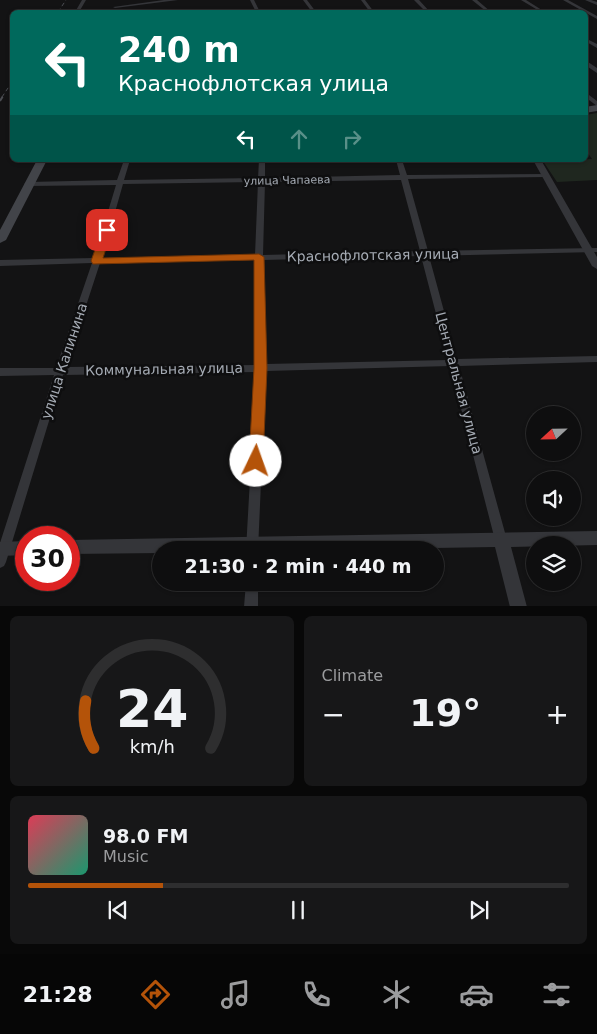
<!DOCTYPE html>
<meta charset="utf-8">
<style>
:root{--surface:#0e0e0f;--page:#171718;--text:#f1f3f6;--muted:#9b9c9e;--line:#2e2e2f;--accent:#b45309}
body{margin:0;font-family:"DejaVu Sans",sans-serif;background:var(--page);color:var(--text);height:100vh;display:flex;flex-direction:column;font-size:19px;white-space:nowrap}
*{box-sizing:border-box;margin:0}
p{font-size:16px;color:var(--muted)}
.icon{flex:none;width:28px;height:28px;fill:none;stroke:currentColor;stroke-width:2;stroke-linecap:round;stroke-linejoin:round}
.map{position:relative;height:606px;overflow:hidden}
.details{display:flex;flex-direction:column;gap:10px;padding:10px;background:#080808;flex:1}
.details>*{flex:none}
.hud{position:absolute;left:10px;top:10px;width:578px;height:152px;border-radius:8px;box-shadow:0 1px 4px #0004,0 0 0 1px var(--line);background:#00695c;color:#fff;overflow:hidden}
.needle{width:32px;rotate:248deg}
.controls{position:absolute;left:526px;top:406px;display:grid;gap:10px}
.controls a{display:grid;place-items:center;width:55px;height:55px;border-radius:50%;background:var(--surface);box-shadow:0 1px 4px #0004,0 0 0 1px var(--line);font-size:25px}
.speed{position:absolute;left:15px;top:526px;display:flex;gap:10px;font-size:25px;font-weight:700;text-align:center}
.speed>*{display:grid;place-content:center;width:65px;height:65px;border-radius:50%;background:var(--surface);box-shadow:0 1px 4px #0004,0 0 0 1px var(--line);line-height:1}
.speed .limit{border:8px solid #d22;background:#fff;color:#111}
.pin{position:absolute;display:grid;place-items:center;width:42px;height:42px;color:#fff;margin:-21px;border-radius:10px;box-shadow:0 2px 8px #0006}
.me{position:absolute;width:55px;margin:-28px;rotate:3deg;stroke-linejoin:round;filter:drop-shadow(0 0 4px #0008)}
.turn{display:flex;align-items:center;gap:18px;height:105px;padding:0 25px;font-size:22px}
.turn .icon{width:65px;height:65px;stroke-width:2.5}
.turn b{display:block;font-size:35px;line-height:42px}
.lanes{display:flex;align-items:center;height:48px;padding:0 25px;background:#0003;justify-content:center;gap:25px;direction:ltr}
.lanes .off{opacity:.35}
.big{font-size:38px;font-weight:700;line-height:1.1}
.details .card{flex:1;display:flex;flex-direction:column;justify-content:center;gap:8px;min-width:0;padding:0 18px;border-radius:8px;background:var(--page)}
.details .dial{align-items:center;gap:0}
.dial svg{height:130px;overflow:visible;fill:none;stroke:var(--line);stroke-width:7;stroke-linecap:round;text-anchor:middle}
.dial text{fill:var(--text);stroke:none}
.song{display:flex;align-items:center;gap:15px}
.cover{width:60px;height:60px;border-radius:8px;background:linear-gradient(135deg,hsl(350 70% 55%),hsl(160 70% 35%))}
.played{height:5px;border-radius:2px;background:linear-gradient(90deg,var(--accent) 25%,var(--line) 25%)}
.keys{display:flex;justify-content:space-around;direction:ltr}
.heat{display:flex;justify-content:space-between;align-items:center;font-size:28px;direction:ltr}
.details .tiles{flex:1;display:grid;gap:10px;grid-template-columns:1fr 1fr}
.card:last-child{grid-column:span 2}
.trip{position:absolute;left:152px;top:541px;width:292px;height:50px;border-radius:25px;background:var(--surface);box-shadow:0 1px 4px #0004,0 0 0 1px var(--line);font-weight:700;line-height:50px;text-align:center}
.dock{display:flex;height:80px;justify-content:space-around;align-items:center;background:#060606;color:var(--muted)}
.dock .icon{width:35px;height:35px}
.dock .current{color:var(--accent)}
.dock b{font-size:22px;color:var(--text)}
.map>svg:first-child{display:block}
.green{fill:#1f271f}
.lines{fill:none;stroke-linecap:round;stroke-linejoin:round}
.minor{fill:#343539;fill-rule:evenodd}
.tertiary{fill:#343539;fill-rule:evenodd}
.secondary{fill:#424449;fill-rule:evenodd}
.rail-far1{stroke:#4b4d52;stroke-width:1;stroke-dasharray:4 3;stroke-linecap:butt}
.rail{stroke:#4b4d52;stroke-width:2;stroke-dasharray:5 4;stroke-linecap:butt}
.route{fill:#b45309;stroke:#753606}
.labels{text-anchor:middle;stroke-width:5;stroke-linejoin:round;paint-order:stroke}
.far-street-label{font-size:11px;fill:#a5abb4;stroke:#0e0e0f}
.street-label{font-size:14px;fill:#a5abb4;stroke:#0e0e0f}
</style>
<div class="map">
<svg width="597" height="607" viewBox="0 0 597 607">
<rect width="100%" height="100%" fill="#131314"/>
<path class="green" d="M 597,113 L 597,180 L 557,182 L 543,161 L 592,159 L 585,149 L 585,115 Z"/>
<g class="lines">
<path class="minor" d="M 82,0 L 86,0 L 79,12 L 75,12 Z
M 164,0 L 178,0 L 115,8 L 113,7 Z
M 250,0 L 254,0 L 260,12 L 256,12 Z
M 303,0 L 307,0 L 316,12 L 312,12 Z
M 361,0 L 365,0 L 374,12 L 370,12 Z
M 414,0 L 419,0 L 430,12 L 426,12 Z
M 472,0 L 477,0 L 491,12 L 487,12 Z
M 521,0 L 526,0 L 545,12 L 541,12 Z
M 563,0 L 568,0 L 597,16 L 597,19 Z
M 585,0 L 591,0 L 597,2 L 597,5 Z
M 585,38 L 597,44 L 597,48 L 585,41 Z
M 585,60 L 597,68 L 597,73 L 585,65 Z
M 585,92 L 597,101 L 597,106 L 585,97 Z
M 124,160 L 130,160 L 124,180 L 258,178 L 259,160 L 265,160 L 265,178 L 400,175 L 396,160 L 402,160 L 407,175 L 548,174 L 549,175 L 546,177 L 408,179 L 428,251 L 597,248 L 597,252 L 429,256 L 457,359 L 597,356 L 597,362 L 459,366 L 507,540 L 505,544 L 501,546 L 497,544 L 495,540 L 450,366 L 266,371 L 258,550 L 246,550 L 256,372 L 63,375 L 6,562 L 4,566 L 0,568 L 0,543 L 54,375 L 0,376 L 0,368 L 56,368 L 92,263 L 0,266 L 0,260 L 94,258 L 116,185 L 28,186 L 24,184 L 28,182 L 117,180 ZM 401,180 L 420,251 L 263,255 L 265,182 ZM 258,182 L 255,255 L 102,258 L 123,184 ZM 421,256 L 448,360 L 266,364 L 263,260 ZM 255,260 L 256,365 L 66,367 L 100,263 Z
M 246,582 L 258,582 L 258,607 L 244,607 Z"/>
<path class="tertiary" d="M 533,160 L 541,160 L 597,257 L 597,269 L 592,266 Z
M 597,531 L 597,545 L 511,547 L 527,607 L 510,607 L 495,547 L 312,550 L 161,550 L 161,553 L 69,554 L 69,540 Z
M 26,541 L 26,555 L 0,556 L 0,542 Z"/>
<path class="secondary" d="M 597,105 L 597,111 L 585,113 L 585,107 Z
M 37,160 L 47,160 L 6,240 L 0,243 L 0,230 Z"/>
<path class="rail-far1" d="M 58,12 L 66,0
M 2,97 L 12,82"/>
<path class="rail" d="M 0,101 L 3,96"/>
</g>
<path class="route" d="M 107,226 L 112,230 L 103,258 L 259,254 L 264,257 L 267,368 L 263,461 L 261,465 L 256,467 L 251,465 L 249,461 L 254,368 L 254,260 L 93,264 L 91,261 L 102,230 Z"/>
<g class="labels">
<g class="far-street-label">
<text transform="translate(287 180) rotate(-1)" y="4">улица Чапаева</text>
</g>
<g class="street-label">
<text transform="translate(373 255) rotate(-1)" y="5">Краснофлотская улица</text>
<text transform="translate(64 361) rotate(-72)" y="5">улица Калинина</text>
<text transform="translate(164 369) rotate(-1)" y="5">Коммунальная улица</text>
<text transform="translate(459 383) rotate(75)" y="5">Центральная улица</text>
</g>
</g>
</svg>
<div class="controls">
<a><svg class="needle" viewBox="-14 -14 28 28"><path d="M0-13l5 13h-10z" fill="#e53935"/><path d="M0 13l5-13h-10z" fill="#9b9c9e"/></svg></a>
<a><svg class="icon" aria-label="sound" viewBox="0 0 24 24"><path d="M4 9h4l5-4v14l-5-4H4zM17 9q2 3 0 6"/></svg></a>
<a><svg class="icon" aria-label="layers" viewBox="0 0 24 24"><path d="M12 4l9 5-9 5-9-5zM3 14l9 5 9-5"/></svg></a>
</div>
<div class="speed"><div class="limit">30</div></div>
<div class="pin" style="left:107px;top:230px;background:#d93025"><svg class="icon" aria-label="arrive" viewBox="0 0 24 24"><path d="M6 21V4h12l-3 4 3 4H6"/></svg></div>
<svg class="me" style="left:256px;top:461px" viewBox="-20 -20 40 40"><circle r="19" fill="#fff"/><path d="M0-13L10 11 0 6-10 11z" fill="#b45309"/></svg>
<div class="trip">21:30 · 2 min · 440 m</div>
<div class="hud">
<div class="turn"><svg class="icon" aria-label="left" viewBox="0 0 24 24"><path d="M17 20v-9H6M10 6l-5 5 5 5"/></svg><div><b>240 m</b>Краснофлотская улица</div></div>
<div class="lanes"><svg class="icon" aria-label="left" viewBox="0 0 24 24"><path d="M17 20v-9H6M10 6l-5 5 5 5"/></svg><svg class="icon off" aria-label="ahead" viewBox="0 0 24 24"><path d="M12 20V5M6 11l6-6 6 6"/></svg><svg class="icon off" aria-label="right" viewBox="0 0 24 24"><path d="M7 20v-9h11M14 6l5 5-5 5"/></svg></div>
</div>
</div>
<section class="details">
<div class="tiles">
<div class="card dial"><svg viewBox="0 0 100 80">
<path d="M14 69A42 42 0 1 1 86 69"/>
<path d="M14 69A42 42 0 0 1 9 40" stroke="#b45309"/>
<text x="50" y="56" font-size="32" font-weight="700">24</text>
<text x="50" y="72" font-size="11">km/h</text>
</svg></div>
<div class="card"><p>Climate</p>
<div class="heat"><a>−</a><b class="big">19°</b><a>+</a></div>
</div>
<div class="card">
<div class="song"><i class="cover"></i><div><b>98.0 FM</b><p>Music</p></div></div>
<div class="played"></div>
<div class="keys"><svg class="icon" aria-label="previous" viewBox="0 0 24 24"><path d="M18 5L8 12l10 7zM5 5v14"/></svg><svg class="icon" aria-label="pause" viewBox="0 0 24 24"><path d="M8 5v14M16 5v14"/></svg><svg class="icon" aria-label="next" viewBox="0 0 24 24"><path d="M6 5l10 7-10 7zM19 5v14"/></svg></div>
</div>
</div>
</section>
<nav class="dock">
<b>21:28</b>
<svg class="icon current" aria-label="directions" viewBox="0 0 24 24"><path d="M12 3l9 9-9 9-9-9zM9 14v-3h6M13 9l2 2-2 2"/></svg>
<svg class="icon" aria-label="music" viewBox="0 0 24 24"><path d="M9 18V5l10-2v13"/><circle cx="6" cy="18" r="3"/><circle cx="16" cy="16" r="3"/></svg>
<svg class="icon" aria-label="phone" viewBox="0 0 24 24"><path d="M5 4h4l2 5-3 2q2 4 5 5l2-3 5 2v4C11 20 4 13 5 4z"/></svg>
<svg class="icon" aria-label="climate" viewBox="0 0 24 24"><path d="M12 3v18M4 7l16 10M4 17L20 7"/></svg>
<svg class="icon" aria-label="car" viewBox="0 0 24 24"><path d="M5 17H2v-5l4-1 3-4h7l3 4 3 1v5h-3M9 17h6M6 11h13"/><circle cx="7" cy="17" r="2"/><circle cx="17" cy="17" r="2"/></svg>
<svg class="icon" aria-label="filters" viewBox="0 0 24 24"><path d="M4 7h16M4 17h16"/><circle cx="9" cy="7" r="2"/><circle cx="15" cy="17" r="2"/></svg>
</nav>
